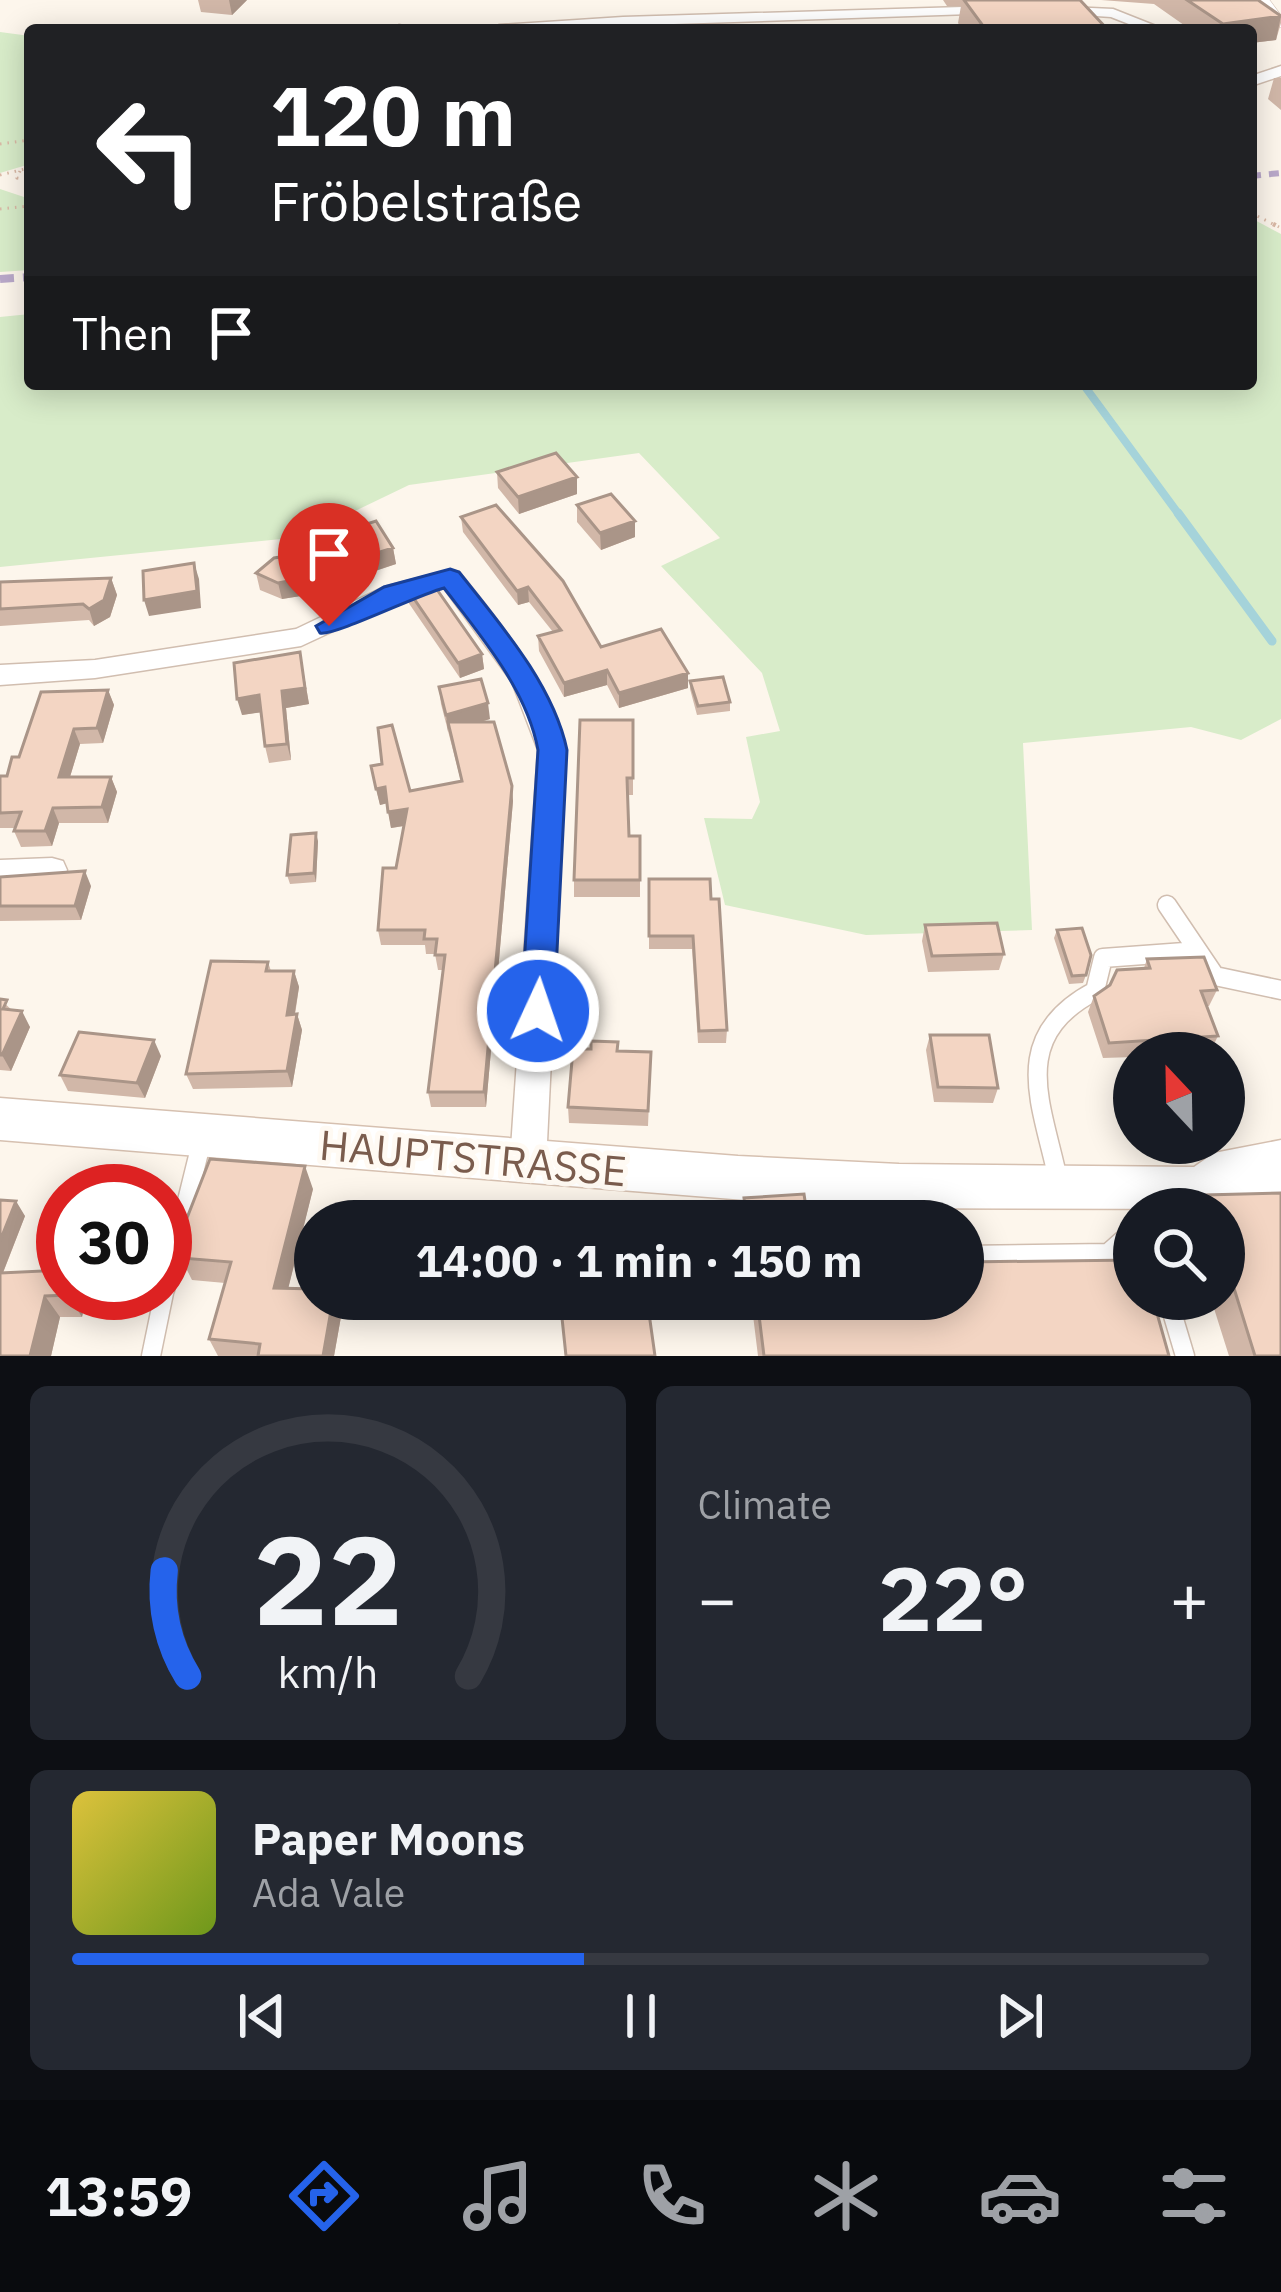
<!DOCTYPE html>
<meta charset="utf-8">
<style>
:root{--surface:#171b24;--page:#242831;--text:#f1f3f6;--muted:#9ea1a6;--line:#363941;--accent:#2563eb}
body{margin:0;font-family:"IBM Plex Sans",sans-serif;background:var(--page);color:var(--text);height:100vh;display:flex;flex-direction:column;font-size:45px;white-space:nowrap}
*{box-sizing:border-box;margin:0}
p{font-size:39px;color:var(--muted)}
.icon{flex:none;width:66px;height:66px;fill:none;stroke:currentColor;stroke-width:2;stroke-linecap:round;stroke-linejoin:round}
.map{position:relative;height:1356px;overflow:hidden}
.drawer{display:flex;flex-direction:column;gap:30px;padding:30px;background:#0d0f14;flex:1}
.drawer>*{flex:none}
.top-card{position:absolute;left:24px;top:24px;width:1233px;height:366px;border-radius:12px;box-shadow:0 6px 30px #0003;background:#202124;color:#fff;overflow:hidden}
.needle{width:78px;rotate:338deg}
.controls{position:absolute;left:1113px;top:1032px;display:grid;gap:24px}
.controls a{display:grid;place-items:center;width:132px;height:132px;border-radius:50%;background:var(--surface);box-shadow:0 6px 30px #0003;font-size:60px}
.speed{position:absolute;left:36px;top:1164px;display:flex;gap:24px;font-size:60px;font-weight:700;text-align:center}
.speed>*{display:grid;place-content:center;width:156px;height:156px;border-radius:50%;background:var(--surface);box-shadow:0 6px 30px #0003;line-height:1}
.speed .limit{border:18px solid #d22;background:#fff;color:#111}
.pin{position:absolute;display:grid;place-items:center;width:102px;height:102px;color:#fff;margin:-123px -51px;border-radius:50% 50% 50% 0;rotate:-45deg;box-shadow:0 0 12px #0007}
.pin .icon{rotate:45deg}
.me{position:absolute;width:132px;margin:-66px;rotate:3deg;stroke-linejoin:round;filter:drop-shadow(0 0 9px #0008)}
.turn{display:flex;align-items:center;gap:42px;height:252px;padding:0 48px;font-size:54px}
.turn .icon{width:156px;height:156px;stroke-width:2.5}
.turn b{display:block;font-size:84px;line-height:102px}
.then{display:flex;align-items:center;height:114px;padding:0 48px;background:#0003;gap:24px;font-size:45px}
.big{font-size:90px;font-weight:700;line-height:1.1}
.drawer .tile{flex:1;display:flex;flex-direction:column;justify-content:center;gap:18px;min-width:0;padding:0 42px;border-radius:18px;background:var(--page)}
.drawer .dial{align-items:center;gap:0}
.dial svg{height:312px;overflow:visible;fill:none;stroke:var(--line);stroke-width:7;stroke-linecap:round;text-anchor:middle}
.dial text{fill:var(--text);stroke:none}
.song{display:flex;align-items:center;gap:36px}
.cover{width:144px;height:144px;border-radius:18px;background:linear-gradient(135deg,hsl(50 70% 55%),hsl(80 70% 35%))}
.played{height:12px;border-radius:6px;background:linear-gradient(90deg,var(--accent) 45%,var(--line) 45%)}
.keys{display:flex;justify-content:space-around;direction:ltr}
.heat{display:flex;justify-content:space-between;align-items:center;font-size:66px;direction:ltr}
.drawer .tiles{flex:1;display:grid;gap:30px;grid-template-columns:1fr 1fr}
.tile:last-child{grid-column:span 2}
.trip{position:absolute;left:294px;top:1200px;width:690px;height:120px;border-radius:60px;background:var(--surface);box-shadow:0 6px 30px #0003;font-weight:700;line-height:120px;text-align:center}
.dock{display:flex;height:192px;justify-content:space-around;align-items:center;background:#090b0e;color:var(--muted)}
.dock .icon{width:84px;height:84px}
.dock .active{color:var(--accent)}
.dock b{font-size:54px;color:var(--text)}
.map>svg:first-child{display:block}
.green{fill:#d8ecc9}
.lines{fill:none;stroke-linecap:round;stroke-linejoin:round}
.stream-far1{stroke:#a5d3da;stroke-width:8}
.stream{stroke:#a5d3da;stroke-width:9}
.service-far1-casing{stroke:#d1beb0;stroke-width:10}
.service-casing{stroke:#d1beb0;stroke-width:21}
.minor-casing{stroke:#d1beb0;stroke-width:3}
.secondary-casing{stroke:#d6c0b0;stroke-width:3}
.path-far1{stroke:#d9b8a5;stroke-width:3;stroke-dasharray:1.5 6;stroke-linecap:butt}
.path{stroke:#d9b8a5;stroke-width:4.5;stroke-dasharray:3 8;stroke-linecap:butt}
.service-far1{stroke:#fff;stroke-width:9}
.service{stroke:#fff;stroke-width:18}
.minor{fill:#fff;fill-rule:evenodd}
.secondary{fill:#fff;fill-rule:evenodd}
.rail-far1{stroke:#b9a8c9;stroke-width:6;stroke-dasharray:10 8;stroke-linecap:butt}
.rail{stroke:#b9a8c9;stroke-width:8;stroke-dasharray:14 9;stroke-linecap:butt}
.wall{fill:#d1b7a8}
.shaded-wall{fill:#aa9588}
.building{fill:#f3d5c3;stroke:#aa9588;stroke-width:3}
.route{fill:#2563eb;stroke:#184099;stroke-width:3}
.labels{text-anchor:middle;stroke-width:10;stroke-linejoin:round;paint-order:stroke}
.near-street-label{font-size:42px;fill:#7a5c4d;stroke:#fffaf3}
</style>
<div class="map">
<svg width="1281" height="1356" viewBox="0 0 1281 1356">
<rect width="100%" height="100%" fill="#fdf6ec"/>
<path class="green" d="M 0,32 L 30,36 L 30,164 L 0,173 Z
M 0,189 L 30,199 L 30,270 L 0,272 Z
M 1251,218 L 1281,234 L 1281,719 L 1241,740 L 1191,727 L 1023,743 L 1032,930 L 866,935 L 725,905 L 704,818 L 752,819 L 760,802 L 746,737 L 780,731 L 762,673 L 661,566 L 720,538 L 639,453 L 409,485 L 301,537 L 0,567 L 0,317 L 30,314 L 30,384 L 1251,384 Z"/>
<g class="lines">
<path class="stream-far1" d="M 1083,384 L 1180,516"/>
<path class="stream" d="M 1178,513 L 1272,641"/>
<g class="service-far1-casing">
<path id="service-far1" d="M 1264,0 L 1281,23"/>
</g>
<g class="service-casing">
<path id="service" d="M 1167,905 L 1215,976 L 1281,990
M 1059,1184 C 1043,1105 1006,1038 1095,991 L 1103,958 L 1198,951
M 845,1195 L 853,1221
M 963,1255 L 1108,1253 L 1134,1230
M 165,1290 L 202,1140
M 1168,1299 L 1185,1356
M 151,1356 L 164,1293"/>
</g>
<g class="minor-casing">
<path id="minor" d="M 996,6 L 1003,10 L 1001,13 L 491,30 L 499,25 L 623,17 Z
M 1047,6 L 1113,9 L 1166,30 L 1144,30 L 1111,17 L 1052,13 L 1045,9 Z
M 399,25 L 424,30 L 391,30 Z
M 1281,66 L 1281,76 L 1251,86 L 1251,76 Z
M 450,570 L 459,572 C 504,627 547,681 566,750 L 546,1163 L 541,1175 L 528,1180 L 515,1175 L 510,1163 L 538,750 L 512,682 L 444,588 L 402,599 L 301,646 L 95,678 L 0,685 L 0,665 L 95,660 L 296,629 L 384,587 Z
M 52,858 L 63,861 L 67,870 L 63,879 L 0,884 L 0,860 Z"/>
</g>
<g class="secondary-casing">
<path id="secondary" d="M 0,1098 L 738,1156 L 899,1164 L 1194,1167 L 1214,1153 L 1281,1140 L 1281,1216 L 1224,1214 L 1224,1209 L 844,1208 L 0,1140 Z"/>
</g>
<path class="path-far1" d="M 0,144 L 30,140
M 20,171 L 17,178 L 30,180
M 0,175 L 29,168
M 0,209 L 30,206
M 1251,213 L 1279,227"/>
<path class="path" d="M 1273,224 L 1281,228"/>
<use href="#service-far1" class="service-far1"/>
<use href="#service" class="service"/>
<use href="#minor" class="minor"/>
<use href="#secondary" class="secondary"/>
<path class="rail-far1" d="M 1251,176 L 1281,173"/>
<path class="rail" d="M 0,279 L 30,277"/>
</g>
<path class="wall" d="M 198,0 L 247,0 L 232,15 L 201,12 Z
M 943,0 L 1080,0 L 1108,30 L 963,30 L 958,23 L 961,6 L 947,6 Z
M 1101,0 L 1258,0 L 1281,15 L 1281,23 L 1276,40 L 1251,43 L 1251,30 L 1191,30 L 1154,4 Z
M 1274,78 L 1281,78 L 1281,110 L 1268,99 Z
M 497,472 L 577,494 L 519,514 L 498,488 Z
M 577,505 L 635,521 L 635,537 L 601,550 L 577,522 Z
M 461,517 L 601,647 L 688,673 L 688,688 L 619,708 L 607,685 L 564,697 L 539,651 L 538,636 L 553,632 L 529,602 L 518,605 L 463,532 Z
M 338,533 L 393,548 L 396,564 L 357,577 L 341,550 Z
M 256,573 L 313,594 L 282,599 L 260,590 Z
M 111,578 L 117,595 L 110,617 L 94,626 L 89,620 L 0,626 L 0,582 Z
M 406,587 L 482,654 L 484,669 L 460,678 L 408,602 Z
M 300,652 L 309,704 L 286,708 L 291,760 L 269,763 L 265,746 L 261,712 L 242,715 Z
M 690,681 L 730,702 L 730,711 L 697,715 L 690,689 Z
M 439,687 L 490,719 L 480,722 L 513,801 L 486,1107 L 431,1107 L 428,1092 L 443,970 L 438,970 L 435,954 L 426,954 L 425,945 L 381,945 L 378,930 L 396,868 L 404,826 L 391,828 L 387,803 L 380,805 L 371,766 L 410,791 L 461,781 L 441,704 Z
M 108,690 L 114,705 L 103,743 L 80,744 L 70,777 L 111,777 L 117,792 L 108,823 L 59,823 L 52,846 L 21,847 L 14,831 L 16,828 L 0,828 L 0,776 L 7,776 L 19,757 Z
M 633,720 L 633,795 L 628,795 L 629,836 L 640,836 L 640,897 L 574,897 L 574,880 Z
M 318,841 L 316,882 L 290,884 L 287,875 Z
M 0,877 L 91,886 L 81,920 L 0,921 Z
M 649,879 L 711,899 L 727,1030 L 726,1043 L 698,1043 L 692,949 L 649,949 Z
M 925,925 L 1004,954 L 999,970 L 928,972 L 922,941 Z
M 1057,930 L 1086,975 L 1083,983 L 1069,984 L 1054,938 Z
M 1147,959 L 1217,990 L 1209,1006 L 1207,1006 L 1218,1036 L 1210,1052 L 1134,1053 L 1134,1057 L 1103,1058 L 1088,1012 L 1094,996 L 1144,968 Z
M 268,962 L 271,971 L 294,971 L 299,987 L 295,1015 L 297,1014 L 302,1030 L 292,1087 L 193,1089 L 186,1074 Z
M 0,999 L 30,1027 L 11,1071 L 0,1070 Z
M 930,1035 L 998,1088 L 993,1103 L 934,1102 L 926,1050 Z
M 618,1051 L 651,1052 L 648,1126 L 569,1123 L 568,1107 Z
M 161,1056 L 145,1098 L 68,1091 L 60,1075 Z
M 313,1189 L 288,1289 L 315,1299 L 338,1299 L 342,1311 L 334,1356 L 218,1356 L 209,1339 L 225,1283 L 192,1280 L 181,1258 L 183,1251 L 178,1241 Z
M 1281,1193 L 1281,1356 L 1229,1356 L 1211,1299 L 1224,1299 L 1224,1209 L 1196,1209 L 1205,1195 Z
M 0,1200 L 25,1216 L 3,1273 L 63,1293 L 87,1293 L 82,1317 L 60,1317 L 51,1356 L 0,1356 Z
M 751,1299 L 963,1299 L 1169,1356 L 758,1356 Z"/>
<path class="shaded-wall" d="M 229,0 L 247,0 L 232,15 Z
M 1281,16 L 1276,40 L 1251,43 L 1251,30 L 1222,30 L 1223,24 Z
M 577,477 L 577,494 L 519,514 L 518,497 Z
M 635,521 L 635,537 L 601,550 L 600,533 Z
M 393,548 L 396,564 L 357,577 L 354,560 Z
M 306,553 L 313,594 L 282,599 L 278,583 Z
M 194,563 L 199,579 L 201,608 L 149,616 L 144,600 Z
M 111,578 L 117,595 L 110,617 L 94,626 L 89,609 Z
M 528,587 L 529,602 L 518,605 L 517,591 Z
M 300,652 L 309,704 L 286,708 L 291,760 L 287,744 L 282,691 Z
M 482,654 L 484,669 L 460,678 L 458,663 Z
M 607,670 L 607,685 L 564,697 L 564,683 Z
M 688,673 L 688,688 L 619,708 L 619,693 Z
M 108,690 L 114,705 L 103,743 L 97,728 Z
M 259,695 L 264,712 L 242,715 L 237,699 Z
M 488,703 L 490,719 L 450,731 L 448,722 L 448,732 L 446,715 Z
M 74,729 L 80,744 L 65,793 L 59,777 Z
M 111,777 L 117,792 L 108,823 L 102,807 Z
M 512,786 L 513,801 L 486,1107 L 484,1092 Z
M 385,787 L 388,803 L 380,805 L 376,789 Z
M 53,808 L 59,823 L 52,846 L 45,831 Z
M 407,809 L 409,825 L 391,828 L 388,812 Z
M 316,833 L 318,841 L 316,882 L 314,873 Z
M 85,871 L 91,886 L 81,920 L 75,906 Z
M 294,971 L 299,987 L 292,1030 L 287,1015 Z
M 22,1011 L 30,1027 L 11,1071 L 2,1055 Z
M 297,1014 L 302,1030 L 292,1087 L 287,1071 Z
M 154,1040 L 161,1056 L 145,1098 L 137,1083 Z
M 305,1166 L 313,1189 L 283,1309 L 274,1288 Z
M 16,1201 L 25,1216 L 2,1275 L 0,1272 L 0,1241 Z
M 68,1293 L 87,1293 L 82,1317 L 68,1295 Z
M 45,1296 L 60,1317 L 51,1356 L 30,1356 Z
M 333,1299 L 338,1299 L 342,1311 L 334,1356 L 323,1356 Z"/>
<path class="building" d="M 964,0 L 1080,0 L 1108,30 L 986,30 Z
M 1187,0 L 1258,0 L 1281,16 L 1223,24 Z
M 556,453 L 577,477 L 518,497 L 497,472 Z
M 611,494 L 635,521 L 600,533 L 577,505 Z
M 496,505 L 563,581 L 601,647 L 661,629 L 688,673 L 619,693 L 607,670 L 564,683 L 538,636 L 561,630 L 528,587 L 517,591 L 461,517 Z
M 376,521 L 393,548 L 354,560 L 338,533 Z
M 306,553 L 310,577 L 278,583 L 256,573 L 274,558 Z
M 194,563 L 197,591 L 144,600 L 143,571 Z
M 111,578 L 104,600 L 89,609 L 83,604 L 0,609 L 0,582 Z
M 431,581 L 482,654 L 458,663 L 406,587 Z
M 300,652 L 305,688 L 282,691 L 287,744 L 265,746 L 259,695 L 237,699 L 234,663 Z
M 723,677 L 730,702 L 698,706 L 690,681 Z
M 481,679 L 488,703 L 446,715 L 439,687 Z
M 108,690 L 97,728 L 74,729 L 59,777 L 111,777 L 102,807 L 53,808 L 45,831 L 14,831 L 21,812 L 0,813 L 0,776 L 7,776 L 12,757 L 19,757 L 41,692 Z
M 580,720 L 633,720 L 633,778 L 627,778 L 629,836 L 640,836 L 640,880 L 574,880 Z
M 448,722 L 494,722 L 512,786 L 484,1092 L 428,1092 L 445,955 L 435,955 L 437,939 L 424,939 L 425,930 L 378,930 L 383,868 L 396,868 L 407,809 L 388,812 L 385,787 L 376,789 L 371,766 L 382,764 L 378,728 L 392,725 L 410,791 L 462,781 Z
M 316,833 L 314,873 L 287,875 L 291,835 Z
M 85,871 L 75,906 L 0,906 L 0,877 Z
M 649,879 L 710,879 L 711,899 L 719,899 L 727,1030 L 699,1031 L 693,936 L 649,936 Z
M 997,923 L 1004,954 L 932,956 L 925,925 Z
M 1082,928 L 1091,955 L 1086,975 L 1072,976 L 1057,930 Z
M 1204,957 L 1217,990 L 1201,991 L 1218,1036 L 1109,1043 L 1094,996 L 1110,985 L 1117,970 L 1150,968 L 1147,959 Z
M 211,961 L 268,962 L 266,971 L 294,971 L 287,1015 L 297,1014 L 287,1071 L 186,1074 Z
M 0,999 L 7,1000 L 3,1009 L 22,1011 L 2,1055 L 0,1055 Z
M 79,1032 L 154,1040 L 137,1083 L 60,1075 Z
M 930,1035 L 989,1035 L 998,1088 L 938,1087 Z
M 591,1041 L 618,1042 L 617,1051 L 651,1052 L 648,1111 L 568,1107 L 573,1049 L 591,1049 Z
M 210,1159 L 305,1166 L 274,1288 L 315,1289 L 315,1299 L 333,1299 L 323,1356 L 258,1356 L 260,1344 L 209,1339 L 231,1262 L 181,1258 L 185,1242 L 178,1241 Z
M 1281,1193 L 1281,1356 L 1255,1356 L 1224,1256 L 1224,1209 L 1209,1209 L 1205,1195 Z
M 804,1194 L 808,1221 L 747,1221 L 744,1198 Z
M 0,1200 L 16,1201 L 0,1241 Z
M 682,1206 L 684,1221 L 555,1221 Z
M 1134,1260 L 1134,1299 L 1153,1299 L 1169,1356 L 764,1356 L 757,1299 L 963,1299 L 963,1262 Z
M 63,1270 L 63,1293 L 68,1293 L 68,1295 L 45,1296 L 30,1356 L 0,1356 L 0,1273 Z
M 560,1299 L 647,1299 L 655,1356 L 566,1356 Z"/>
<path class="route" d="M 450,569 L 459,572 C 500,624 553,684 567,750 L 554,1011 L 549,1021 L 538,1025 L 526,1021 L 521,1011 L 538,750 C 527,690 481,636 444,588 C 417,595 335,636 320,633 L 316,626 L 384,587 Z"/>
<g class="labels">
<g class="near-street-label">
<text transform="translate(473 1158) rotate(5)" y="15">HAUPTSTRASSE</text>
</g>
</g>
</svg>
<div class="controls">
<a><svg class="needle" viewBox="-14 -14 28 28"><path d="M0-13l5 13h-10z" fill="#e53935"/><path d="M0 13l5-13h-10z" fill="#9ea1a6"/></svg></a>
<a><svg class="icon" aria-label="search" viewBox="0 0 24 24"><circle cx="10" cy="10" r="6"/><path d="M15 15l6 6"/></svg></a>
</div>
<div class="speed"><div class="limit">30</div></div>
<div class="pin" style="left:329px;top:626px;background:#d93025"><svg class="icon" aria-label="arrive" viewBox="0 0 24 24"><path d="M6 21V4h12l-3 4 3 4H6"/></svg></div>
<svg class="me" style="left:538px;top:1011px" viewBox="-20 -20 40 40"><circle r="17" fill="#2563eb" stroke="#fff" stroke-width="3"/><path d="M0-11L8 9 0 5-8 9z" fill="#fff"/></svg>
<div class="trip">14:00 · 1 min · 150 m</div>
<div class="top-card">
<div class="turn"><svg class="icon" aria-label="left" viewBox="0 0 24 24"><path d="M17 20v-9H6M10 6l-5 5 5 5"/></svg><div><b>120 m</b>Fröbelstraße</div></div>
<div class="then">Then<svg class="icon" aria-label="arrive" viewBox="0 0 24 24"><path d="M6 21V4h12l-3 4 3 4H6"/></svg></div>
</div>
</div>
<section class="drawer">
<div class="tiles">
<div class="tile dial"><svg viewBox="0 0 100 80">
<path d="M14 69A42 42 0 1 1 86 69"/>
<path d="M14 69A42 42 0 0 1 8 42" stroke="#2563eb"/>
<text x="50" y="56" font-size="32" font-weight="700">22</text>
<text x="50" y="72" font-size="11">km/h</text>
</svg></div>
<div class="tile"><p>Climate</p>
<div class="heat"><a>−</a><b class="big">22°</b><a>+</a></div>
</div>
<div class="tile">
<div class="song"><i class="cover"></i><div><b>Paper Moons</b><p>Ada Vale</p></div></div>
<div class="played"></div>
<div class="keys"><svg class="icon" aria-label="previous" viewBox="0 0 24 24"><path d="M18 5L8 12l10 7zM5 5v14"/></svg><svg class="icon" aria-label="pause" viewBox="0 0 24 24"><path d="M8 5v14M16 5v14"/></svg><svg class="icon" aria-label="next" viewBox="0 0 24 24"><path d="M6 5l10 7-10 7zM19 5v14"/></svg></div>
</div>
</div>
</section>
<nav class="dock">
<b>13:59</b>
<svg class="icon active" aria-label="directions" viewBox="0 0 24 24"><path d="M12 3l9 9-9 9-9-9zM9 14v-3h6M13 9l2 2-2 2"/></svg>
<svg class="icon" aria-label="music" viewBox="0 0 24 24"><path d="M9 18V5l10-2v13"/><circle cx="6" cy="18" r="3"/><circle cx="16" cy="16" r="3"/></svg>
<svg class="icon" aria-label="phone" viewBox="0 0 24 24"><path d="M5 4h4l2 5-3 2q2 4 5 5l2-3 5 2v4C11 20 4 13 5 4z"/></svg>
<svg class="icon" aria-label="climate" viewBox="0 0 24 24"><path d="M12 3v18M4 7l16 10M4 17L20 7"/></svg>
<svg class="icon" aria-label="car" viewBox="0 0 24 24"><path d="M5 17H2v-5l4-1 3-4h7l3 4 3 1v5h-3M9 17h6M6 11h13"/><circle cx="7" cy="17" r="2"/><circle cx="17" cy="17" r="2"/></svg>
<svg class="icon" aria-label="filters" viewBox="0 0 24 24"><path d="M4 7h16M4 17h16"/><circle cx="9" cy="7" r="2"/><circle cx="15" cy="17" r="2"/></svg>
</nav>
